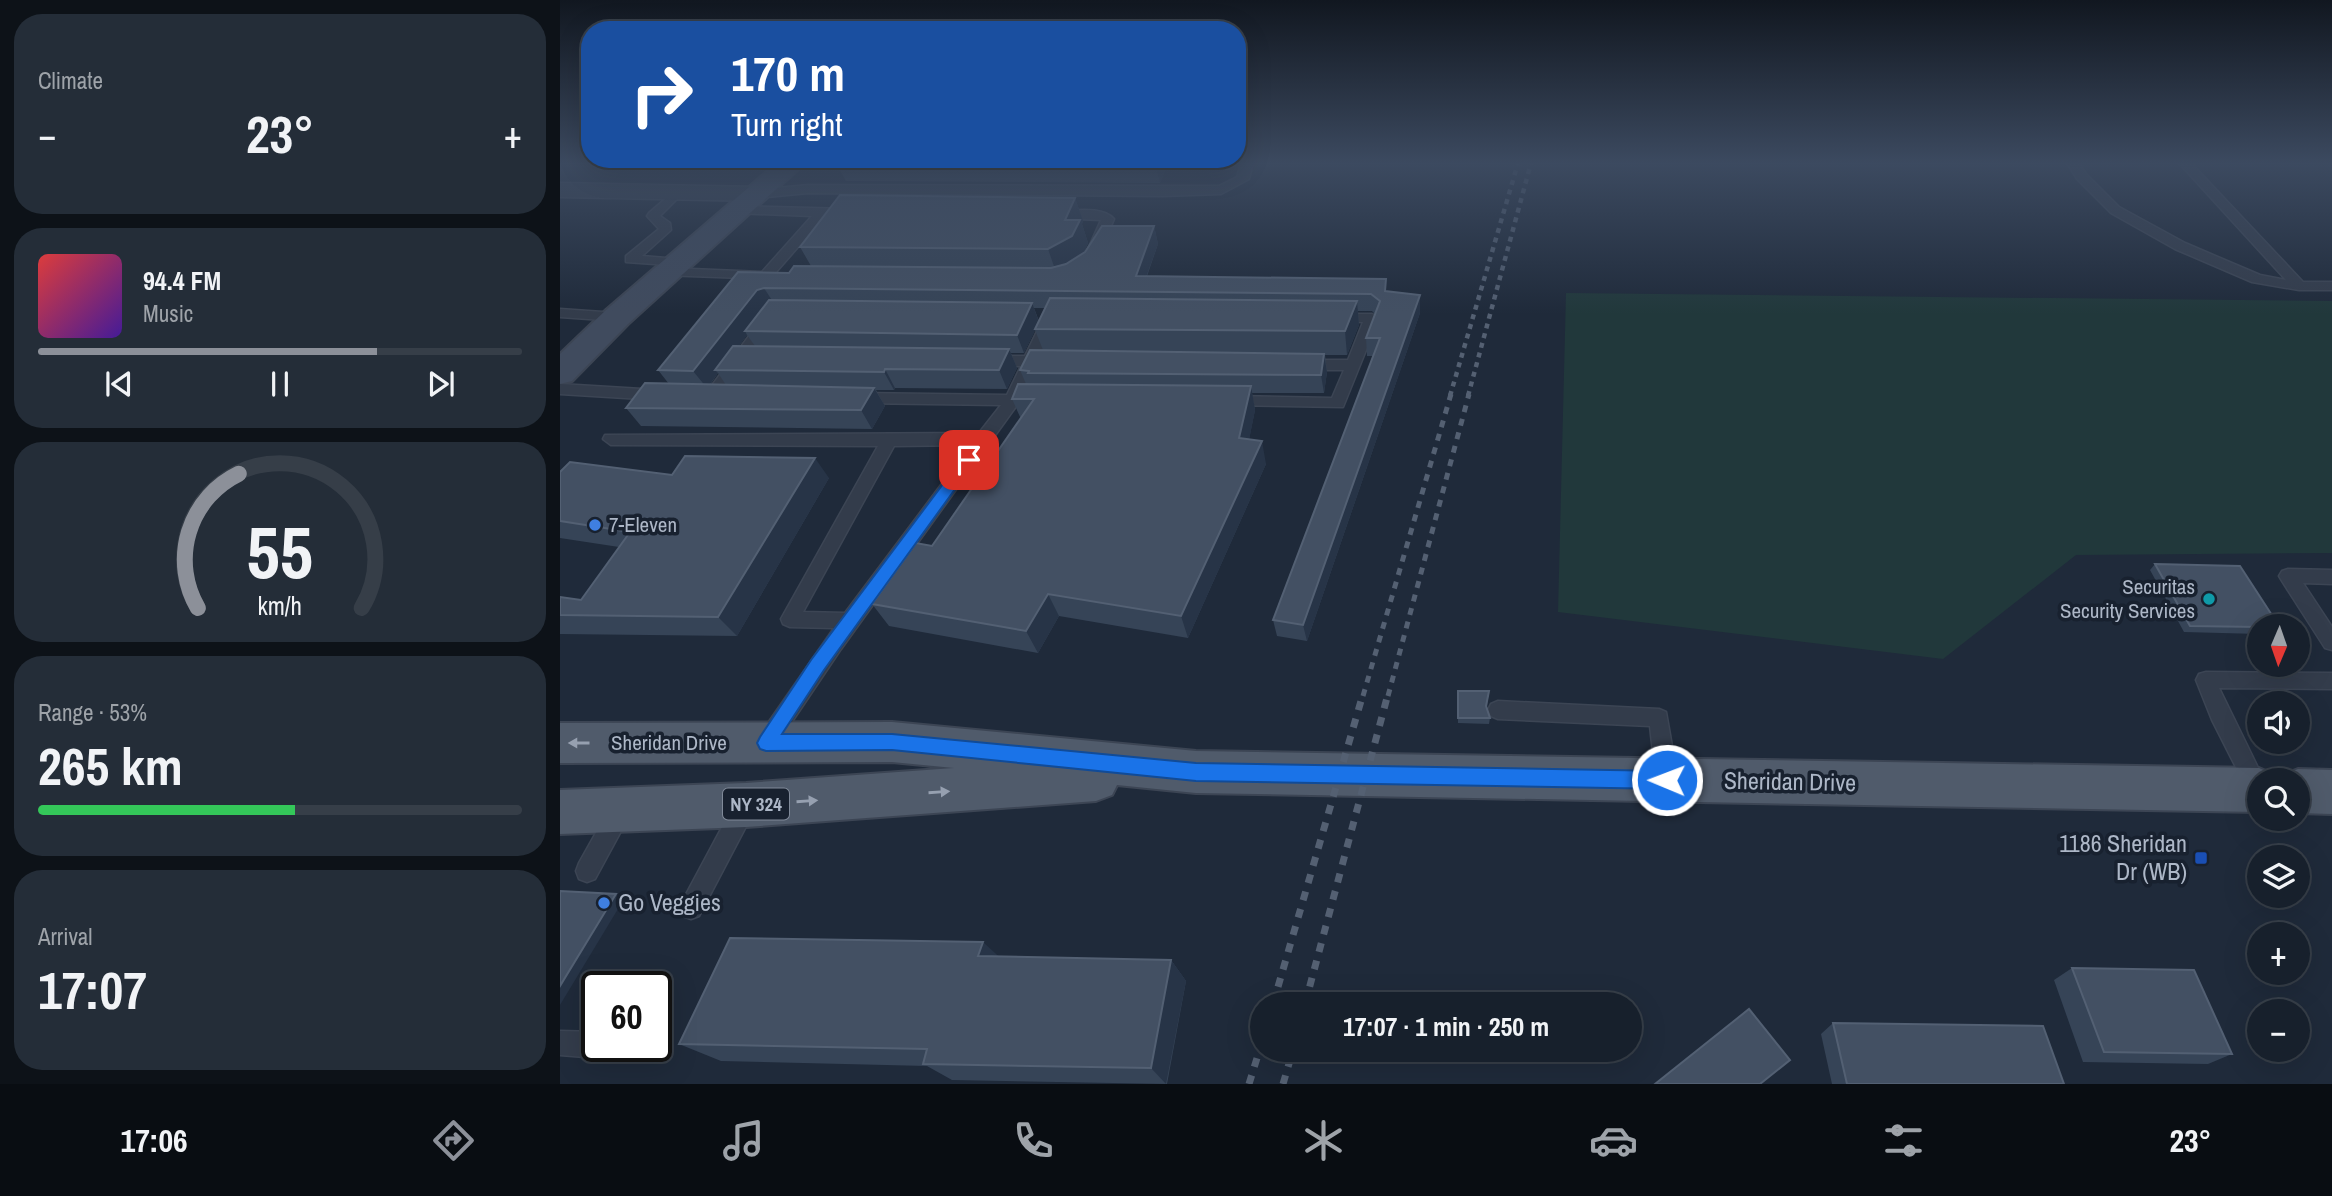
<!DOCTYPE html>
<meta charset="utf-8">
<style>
:root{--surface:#17202c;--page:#242d38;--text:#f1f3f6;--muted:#9ea3a9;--line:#363e48;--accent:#8c9099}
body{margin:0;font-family:"Archivo Narrow",sans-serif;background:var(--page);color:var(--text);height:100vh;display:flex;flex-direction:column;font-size:26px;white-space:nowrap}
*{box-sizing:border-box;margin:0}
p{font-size:23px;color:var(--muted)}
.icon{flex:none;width:38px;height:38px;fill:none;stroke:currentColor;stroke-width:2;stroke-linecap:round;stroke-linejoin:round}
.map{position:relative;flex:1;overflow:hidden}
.details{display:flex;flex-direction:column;gap:14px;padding:14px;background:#0d1218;width:560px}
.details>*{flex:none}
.hud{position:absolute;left:21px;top:21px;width:665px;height:147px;border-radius:28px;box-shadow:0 7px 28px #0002,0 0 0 2px var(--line);background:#1a4fa0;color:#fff;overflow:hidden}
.needle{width:46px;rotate:182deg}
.controls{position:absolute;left:1687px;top:614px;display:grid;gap:14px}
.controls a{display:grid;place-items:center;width:63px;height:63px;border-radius:50%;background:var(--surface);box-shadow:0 7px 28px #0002,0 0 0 2px var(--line);font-size:35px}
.speed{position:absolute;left:21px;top:971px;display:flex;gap:14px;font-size:35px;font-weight:700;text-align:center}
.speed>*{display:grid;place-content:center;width:91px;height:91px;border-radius:50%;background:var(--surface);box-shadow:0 7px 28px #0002,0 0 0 2px var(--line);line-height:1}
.speed .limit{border:4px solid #111;border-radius:10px;background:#fff;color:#111}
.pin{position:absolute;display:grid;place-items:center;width:60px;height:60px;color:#fff;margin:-30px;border-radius:14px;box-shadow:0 4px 10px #0006}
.me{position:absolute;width:77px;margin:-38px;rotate:271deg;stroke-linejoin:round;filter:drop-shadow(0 0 5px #0008)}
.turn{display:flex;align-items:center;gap:24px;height:147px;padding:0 35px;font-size:32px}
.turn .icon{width:91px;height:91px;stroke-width:2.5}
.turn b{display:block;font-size:49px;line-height:60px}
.big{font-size:52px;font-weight:700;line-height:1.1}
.details .card{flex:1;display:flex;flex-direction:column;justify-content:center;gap:10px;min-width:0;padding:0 24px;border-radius:28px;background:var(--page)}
.details .dial{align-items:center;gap:0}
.dial svg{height:182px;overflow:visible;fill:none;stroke:var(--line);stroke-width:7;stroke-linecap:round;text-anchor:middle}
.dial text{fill:var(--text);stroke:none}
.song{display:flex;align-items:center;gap:21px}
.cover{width:84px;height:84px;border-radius:10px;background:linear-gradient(135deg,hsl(0 70% 55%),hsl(260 70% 35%))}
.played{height:7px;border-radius:4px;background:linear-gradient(90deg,var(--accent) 70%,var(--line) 70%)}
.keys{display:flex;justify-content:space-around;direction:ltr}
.heat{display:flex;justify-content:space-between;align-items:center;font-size:38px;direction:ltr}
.charge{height:10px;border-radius:5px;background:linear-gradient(90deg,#34c759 53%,var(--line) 0)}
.trip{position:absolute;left:690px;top:992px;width:392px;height:70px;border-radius:35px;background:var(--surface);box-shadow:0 7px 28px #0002,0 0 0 2px var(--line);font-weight:700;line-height:70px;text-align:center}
.menu{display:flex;height:112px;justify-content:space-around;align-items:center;background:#090d12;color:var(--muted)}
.menu .icon{width:49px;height:49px}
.menu .on{color:var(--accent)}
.menu b{font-size:32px;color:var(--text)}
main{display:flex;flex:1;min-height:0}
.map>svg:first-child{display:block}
.green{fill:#21383b}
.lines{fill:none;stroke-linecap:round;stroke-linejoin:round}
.lane-casing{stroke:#3c4554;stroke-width:3}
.street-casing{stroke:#3c4554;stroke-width:3}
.secondary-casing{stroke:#3c4554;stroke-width:4}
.primary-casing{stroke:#3c4554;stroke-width:4}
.lane{fill:#333c4b;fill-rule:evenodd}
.street{fill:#333c4b;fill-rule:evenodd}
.secondary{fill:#404b5e;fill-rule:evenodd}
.primary{fill:#505b6b;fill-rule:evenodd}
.rail-far2{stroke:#546072;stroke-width:4.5;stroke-dasharray:5 5;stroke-linecap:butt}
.rail-far1{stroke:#546072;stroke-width:5;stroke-dasharray:7 7;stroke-linecap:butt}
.rail{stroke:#546072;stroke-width:7;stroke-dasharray:9 9;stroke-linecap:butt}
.wall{fill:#364457;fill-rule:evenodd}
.shaded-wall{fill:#273447}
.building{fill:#435063;stroke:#536073;stroke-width:2}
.oneway{fill:#96a0b0}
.route{fill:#1a73e8;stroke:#114b97;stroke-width:2}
.shop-dot{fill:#3f7fe0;stroke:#18212f;stroke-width:2.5}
.culture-dot{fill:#0f9aa8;stroke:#18212f;stroke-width:2.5}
.transit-dot{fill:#1a4fb4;stroke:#18212f;stroke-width:2.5}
.labels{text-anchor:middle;stroke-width:7;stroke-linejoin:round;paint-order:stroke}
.shield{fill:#18212f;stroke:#808a99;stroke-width:2}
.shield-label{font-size:19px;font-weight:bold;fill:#adb7c7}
.poi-label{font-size:21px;fill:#adb7c7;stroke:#18212f;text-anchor:start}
.street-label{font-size:21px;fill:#adb7c7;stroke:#18212f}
.near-street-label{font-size:24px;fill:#adb7c7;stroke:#18212f}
.near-poi-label{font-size:24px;fill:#adb7c7;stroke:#18212f;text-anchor:end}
</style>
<main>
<section class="details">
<div class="card"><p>Climate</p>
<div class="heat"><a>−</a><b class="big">23°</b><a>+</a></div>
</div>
<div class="card">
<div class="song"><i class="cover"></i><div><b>94.4 FM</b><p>Music</p></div></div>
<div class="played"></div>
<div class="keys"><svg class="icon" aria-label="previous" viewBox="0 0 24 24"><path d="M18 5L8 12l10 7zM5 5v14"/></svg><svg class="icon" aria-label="pause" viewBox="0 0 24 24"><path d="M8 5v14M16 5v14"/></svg><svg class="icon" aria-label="next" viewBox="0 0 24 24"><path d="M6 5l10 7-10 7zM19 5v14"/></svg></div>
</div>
<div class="card dial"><svg viewBox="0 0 100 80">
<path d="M14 69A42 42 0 1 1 86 69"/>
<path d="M14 69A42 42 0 0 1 32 10" stroke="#8c9099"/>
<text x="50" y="56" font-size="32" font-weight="700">55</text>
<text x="50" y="72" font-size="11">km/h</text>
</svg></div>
<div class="card"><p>Range · 53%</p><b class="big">265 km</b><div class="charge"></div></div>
<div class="card"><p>Arrival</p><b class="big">17:07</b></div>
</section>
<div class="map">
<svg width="1772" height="1084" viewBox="0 0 1772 1084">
<rect width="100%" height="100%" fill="#1f2a3a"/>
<path class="green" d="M 1006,293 L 1772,301 L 1772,553 L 1516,555 L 1383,659 L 998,612 Z"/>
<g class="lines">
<g class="lane-casing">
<path id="lane" d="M 681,163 L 693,163 L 689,179 L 661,194 L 602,196 L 248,193 L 197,198 L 191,194 L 197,190 L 248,185 L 659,186 L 677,177 Z
M 1507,163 L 1519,163 L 1526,174 L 1559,207 L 1625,243 L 1700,275 L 1726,280 L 1619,163 L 1631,163 L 1743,282 L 1772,282 L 1772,290 L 1739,290 L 1692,282 L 1615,249 L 1551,213 L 1517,179 Z
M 118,188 L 124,192 L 100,216 L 110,223 L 111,230 L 82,256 L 118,259 L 123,260 L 123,266 L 66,262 L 66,256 L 99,229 L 87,216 L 89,213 Z
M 179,206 L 289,209 L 295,213 L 289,217 L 265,216 L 210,279 L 103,275 L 101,272 L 108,268 L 202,272 L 252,216 L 175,213 L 175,207 Z
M 499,211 C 516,211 542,206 554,219 L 541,250 L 536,251 L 529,247 L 541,220 L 495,218 L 493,215 Z
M 0,309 L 57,313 L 64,317 L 57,321 L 0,317 Z
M 774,314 L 812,314 L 819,318 L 783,407 L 667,405 L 664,401 L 672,396 L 772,398 L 784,370 L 744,370 L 737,365 L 744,360 L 788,360 L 803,322 L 769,321 L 767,318 Z
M 490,315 L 497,319 L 480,356 L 493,358 L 495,361 L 488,366 L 476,366 L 463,395 L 481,396 L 484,400 L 481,404 L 457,405 L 281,649 L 213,750 L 206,752 L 199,750 L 196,743 L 199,736 L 274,628 L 230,627 L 223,624 L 221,619 L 318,446 L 51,445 L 43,439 L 45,435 L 419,433 L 441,405 L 297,403 L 289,398 L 297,393 L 447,395 L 461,366 L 432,366 L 425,361 L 432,356 L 465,356 L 483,319 ZM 411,445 L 285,613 L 243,612 L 334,446 Z
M 206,319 L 213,323 L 157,400 L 147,400 L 144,396 L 201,320 Z
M 0,384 L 98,390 L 106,395 L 98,400 L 0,394 Z
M 1728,569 L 1772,570 L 1772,584 L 1743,583 L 1772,627 L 1772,650 L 1765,648 L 1722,581 L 1719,576 L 1722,571 Z
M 1646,672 L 1772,673 L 1772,689 L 1659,688 L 1704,780 L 1699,780 L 1699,797 L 1690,795 L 1652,720 L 1636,680 L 1639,674 Z
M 938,701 L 1099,709 L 1106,712 L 1118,780 L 1114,787 L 1107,790 L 1100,787 L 1096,780 L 1090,726 L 938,719 L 931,716 L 928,710 L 931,704 Z
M 184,798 L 192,801 L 195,808 L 192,815 L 139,916 L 131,919 L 123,916 L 120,908 L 123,900 L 176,801 Z
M 59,803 L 67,806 L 70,813 L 67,820 L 35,879 L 27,882 L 19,879 L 16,871 L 19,863 L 51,806 Z
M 0,1031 L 37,1032 L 37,1046 L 49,1046 L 46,1054 L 37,1058 L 0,1055 Z"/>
</g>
<g class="street-casing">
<path id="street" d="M 0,183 L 197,187 L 206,189 L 209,194 L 206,199 L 197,201 L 0,197 Z"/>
</g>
<g class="secondary-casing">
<path id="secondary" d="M 217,163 L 245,163 L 68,324 L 12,381 L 0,384 L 0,354 L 46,310 Z"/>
</g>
<g class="primary-casing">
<path id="primary" d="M 332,722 L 636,751 L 1699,768 L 1715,775 L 1718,780 L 1699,780 L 1699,812 L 636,793 L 557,785 L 552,795 L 536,801 L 186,827 L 0,834 L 0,790 L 186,783 L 394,768 L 332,762 L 0,763 L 0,723 Z
M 1738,769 L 1772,770 L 1772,814 L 1738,813 L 1738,780 L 1719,780 L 1721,776 Z"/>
</g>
<use href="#lane" class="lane"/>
<use href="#street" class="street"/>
<use href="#secondary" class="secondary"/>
<use href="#primary" class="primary"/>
<path class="rail-far2" d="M 890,396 L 958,163
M 908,396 L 971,163"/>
<path class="rail-far1" d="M 803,696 L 891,394
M 828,696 L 909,394"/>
<path class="rail" d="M 713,1004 L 803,694
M 745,1004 L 828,694
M 689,1084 L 702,1042
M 723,1084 L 733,1050"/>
</g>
<path class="wall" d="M 276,163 L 608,163 L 600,183 L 286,181 Z
M 515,198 L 523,221 L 522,224 L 528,243 L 523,254 L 594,226 L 598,244 L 587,276 L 826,279 L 826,291 L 860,313 L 747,641 L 717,636 L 713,620 L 813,356 L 807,356 L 806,338 L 815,314 L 812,311 L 798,311 L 799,325 L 787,355 L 765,355 L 767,372 L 764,393 L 692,393 L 695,410 L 689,439 L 706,464 L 628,638 L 499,616 L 478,653 L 329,626 L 312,604 L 372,546 L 461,419 L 452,399 L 466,384 L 460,370 L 483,350 L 475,330 L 464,353 L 451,353 L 457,368 L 447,389 L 335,388 L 334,390 L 316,390 L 325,406 L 312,429 L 81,426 L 66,408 L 109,384 L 98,370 L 178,272 L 229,273 L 251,266 L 240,247 ZM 474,308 L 485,308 L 479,321 ZM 187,335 L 195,346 L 179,346 ZM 158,373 L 166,385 L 150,385 Z
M 0,472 L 112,475 L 269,478 L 177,636 L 0,634 L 0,597 L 21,600 L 59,547 L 0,538 Z
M 1595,564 L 1699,626 L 1699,634 L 1624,632 L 1590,570 Z
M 898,691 L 929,691 L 927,707 L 930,718 L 929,724 L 898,723 Z
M 439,956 L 611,960 L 626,981 L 607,1084 L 392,1080 L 367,1066 L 161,1061 L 119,1044 Z
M 1512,968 L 1672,1054 L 1648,1064 L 1523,1062 L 1494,980 Z
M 1273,1023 L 1504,1084 L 1272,1084 L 1261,1034 Z"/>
<path class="shaded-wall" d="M 595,163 L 608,163 L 600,183 Z
M 515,198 L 523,221 L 522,224 L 528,243 L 520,260 L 496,272 L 488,249 L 505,220 Z
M 594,226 L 598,244 L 581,291 L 576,276 Z
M 204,288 L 215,305 L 185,331 L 187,335 L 161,370 L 155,370 L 158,373 L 147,388 L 133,371 L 197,290 Z
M 860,295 L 860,313 L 747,641 L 743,625 Z
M 797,301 L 799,325 L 787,355 L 785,331 Z
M 472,303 L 479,322 L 464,353 L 457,335 Z
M 449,349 L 457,368 L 447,389 L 439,370 Z
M 764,354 L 767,372 L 764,393 L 761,375 Z
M 325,369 L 335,388 L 334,390 L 324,372 Z
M 691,386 L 695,410 L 685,461 L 679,438 Z
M 314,388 L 325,406 L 312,429 L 301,410 Z
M 702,441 L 706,464 L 628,638 L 621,616 Z
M 255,458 L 269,478 L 177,636 L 158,617 Z
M 488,594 L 499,616 L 478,653 L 466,631 Z
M 56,894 L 64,899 L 0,1005 L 0,986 Z
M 423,942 L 447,964 L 418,956 Z
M 611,960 L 626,981 L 606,1084 L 591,1068 Z"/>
<path class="building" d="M 280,195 L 515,198 L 505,220 L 520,220 L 512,236 L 488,249 L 240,247 Z
M 542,226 L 594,226 L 576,276 L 826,279 L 825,291 L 860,295 L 743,625 L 713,620 L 820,338 L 806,338 L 820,301 L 811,294 L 204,288 L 197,290 L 133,371 L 98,370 L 178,272 L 229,273 L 234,266 L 491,268 L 506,264 L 525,252 Z
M 490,298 L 797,301 L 785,331 L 475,329 Z
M 209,300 L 472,303 L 457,335 L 185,331 Z
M 173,346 L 449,349 L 439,370 L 325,369 L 324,372 L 155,370 Z
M 470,350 L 764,354 L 761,375 L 468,373 L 469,371 L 460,370 Z
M 85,383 L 314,388 L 301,410 L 66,408 Z
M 458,384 L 691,386 L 679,438 L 702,441 L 621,616 L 488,594 L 466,631 L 312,604 L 356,543 L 372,546 L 474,399 L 452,399 Z
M 125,456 L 255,458 L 158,617 L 0,615 L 0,597 L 21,600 L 70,532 L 0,521 L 0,472 L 10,462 L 112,475 Z
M 1595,564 L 1680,566 L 1719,626 L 1699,626 L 1699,627 L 1630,626 Z
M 898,691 L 929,691 L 926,706 L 930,718 L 898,718 Z
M 0,891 L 56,894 L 0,986 Z
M 170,938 L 423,942 L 418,956 L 611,960 L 591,1068 L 363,1064 L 367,1049 L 119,1044 Z
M 1512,968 L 1634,970 L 1672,1054 L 1544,1052 Z
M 1189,1009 L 1230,1060 L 1200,1084 L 1095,1084 Z
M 1273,1023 L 1483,1026 L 1504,1084 L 1287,1084 Z"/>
<defs><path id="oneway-solid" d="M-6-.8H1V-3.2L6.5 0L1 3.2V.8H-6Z" transform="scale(1.75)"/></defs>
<g class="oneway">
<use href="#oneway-solid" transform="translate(19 743) rotate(180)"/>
<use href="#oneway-solid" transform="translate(379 792) rotate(-4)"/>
<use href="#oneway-solid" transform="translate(247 801) rotate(-4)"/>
</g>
<linearGradient id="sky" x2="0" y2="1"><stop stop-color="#111720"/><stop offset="0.52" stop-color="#3c4a60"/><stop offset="1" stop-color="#3c4a60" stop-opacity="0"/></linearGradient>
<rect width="1772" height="314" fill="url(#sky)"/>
<path class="route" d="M 409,454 L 414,456 L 416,460 L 414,463 L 264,670 L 222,734 L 332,734 L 636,763 L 1107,771 L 1114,774 L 1117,780 L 1114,786 L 1107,789 L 636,781 L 332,750 L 206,751 L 200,749 L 197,743 L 200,737 L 251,660 L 404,456 Z"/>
<g class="shop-dot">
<circle cx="35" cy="525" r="7"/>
<circle cx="44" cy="903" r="7"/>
</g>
<circle class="culture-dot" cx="1649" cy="599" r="7"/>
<rect class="transit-dot" x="1634" y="851" width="14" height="14" rx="3.5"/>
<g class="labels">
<rect class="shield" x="163" y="788.5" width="66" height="31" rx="5"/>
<g class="shield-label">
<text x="196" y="811">NY 324</text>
</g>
<g class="poi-label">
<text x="49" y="532">7-Eleven</text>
<text x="1635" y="594" text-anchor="end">Securitas<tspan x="1635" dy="24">Security Services</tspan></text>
</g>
<g class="street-label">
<text x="109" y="750">Sheridan Drive</text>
</g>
<g class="near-street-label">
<text transform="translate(1230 782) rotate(1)" y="8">Sheridan Drive</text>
</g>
<g class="near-poi-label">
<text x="1627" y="852">1186 Sheridan<tspan x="1627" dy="28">Dr (WB)</tspan></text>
<text x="58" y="911" text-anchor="start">Go Veggies</text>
</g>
</g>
</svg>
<div class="controls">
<a><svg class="needle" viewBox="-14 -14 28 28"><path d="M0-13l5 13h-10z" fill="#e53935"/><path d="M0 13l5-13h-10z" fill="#9ea3a9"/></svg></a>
<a><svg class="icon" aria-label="sound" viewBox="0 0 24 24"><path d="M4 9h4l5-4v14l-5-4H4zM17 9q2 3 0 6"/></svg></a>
<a><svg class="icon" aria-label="search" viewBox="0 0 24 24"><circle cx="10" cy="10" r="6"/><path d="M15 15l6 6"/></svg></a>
<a><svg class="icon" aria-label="layers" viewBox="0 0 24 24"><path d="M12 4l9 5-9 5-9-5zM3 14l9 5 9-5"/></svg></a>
<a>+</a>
<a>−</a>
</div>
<div class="speed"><div class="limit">60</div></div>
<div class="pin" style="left:409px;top:460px;background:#d93025"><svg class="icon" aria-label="arrive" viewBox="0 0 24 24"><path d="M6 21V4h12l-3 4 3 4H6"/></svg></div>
<svg class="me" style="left:1107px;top:780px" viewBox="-20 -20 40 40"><circle r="17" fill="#1a73e8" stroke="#fff" stroke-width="3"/><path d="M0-11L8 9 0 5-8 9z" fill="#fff"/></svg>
<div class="trip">17:07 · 1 min · 250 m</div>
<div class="hud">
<div class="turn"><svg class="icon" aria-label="right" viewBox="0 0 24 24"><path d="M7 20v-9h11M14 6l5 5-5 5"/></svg><div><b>170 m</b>Turn right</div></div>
</div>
</div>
</main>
<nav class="menu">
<b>17:06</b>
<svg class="icon on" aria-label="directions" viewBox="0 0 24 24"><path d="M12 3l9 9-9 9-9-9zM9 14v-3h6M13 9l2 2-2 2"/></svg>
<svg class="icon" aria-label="music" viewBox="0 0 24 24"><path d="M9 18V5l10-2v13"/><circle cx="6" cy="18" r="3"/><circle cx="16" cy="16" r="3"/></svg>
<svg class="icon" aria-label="phone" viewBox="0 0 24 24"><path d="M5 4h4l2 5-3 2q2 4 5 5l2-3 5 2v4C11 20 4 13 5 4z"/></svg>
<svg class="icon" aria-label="climate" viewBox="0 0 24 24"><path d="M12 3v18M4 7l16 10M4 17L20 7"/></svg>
<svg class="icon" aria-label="car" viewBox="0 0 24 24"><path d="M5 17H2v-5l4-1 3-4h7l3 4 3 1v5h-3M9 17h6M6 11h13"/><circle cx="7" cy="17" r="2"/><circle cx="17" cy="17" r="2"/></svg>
<svg class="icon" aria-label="filters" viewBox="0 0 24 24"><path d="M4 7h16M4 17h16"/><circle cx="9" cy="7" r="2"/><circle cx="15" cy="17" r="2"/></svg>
<b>23°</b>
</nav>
